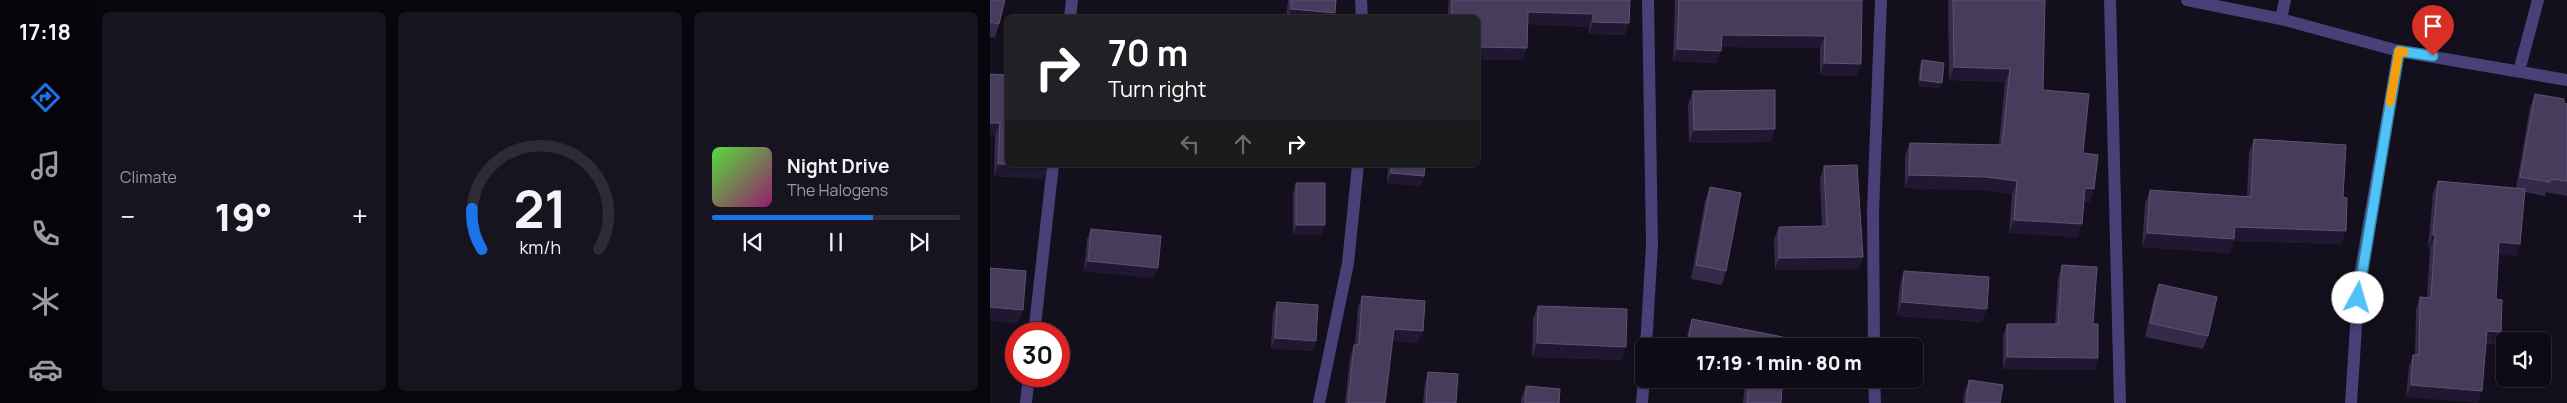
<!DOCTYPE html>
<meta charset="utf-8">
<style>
:root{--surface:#0e0b16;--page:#17141f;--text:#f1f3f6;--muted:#9b9ba1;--line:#2e2b35;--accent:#1a73e8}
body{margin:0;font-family:Manrope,sans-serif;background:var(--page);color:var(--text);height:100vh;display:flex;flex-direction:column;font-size:19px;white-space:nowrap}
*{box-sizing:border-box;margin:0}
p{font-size:16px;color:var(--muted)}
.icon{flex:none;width:28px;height:28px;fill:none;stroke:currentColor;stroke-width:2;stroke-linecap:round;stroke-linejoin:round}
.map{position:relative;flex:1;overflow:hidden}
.side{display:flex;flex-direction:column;gap:12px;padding:12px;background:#08060c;width:900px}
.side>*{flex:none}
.banner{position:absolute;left:15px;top:15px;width:475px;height:152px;border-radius:8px;box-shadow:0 1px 4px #0004,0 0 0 1px var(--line);background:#202124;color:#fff;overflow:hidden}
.controls{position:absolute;left:1506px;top:332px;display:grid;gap:10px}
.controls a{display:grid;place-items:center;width:55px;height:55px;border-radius:8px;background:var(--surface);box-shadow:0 1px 4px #0004,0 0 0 1px var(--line);font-size:25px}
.speed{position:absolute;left:15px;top:322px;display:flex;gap:10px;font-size:25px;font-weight:700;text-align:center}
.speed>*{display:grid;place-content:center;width:65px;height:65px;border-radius:50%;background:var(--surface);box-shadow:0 1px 4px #0004,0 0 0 1px var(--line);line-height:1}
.speed .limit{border:8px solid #d22;background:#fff;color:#111}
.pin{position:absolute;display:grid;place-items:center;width:42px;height:42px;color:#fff;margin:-51px -21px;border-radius:50% 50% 50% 0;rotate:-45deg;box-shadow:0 0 5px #0007}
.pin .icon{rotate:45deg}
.me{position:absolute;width:55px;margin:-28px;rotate:6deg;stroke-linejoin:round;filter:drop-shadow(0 0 4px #0008)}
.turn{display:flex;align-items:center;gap:18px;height:105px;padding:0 20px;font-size:22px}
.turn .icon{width:65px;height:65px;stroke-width:2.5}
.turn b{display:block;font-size:35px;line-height:42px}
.lanes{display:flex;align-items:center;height:48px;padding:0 20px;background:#0003;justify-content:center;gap:25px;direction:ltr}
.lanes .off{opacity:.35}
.big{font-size:38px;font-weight:800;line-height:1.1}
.side .widget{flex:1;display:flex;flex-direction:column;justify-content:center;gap:8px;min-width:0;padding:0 18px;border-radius:8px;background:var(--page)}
.side .dial{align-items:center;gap:0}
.dial svg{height:130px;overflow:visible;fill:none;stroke:var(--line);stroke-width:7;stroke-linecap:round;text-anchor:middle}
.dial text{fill:var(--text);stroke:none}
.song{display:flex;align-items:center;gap:15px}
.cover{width:60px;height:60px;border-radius:8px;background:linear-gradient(135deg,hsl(110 70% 55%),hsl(320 70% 35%))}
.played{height:5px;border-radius:2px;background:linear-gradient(90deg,var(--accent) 65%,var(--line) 65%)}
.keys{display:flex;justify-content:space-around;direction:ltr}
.heat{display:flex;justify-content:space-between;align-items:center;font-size:28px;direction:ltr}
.side .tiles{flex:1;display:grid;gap:12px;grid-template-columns:repeat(3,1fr)}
.trip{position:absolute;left:645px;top:338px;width:288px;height:50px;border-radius:8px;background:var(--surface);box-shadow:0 1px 4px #0004,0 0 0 1px var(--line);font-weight:800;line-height:50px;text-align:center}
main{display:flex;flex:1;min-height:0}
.tab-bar{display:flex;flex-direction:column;width:90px;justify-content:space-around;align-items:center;background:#060409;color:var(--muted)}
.tab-bar .icon{width:35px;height:35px}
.tab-bar .active{color:var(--accent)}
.tab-bar b{font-size:22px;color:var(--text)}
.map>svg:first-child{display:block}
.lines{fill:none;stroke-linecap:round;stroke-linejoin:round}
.minor{stroke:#4a3f77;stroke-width:12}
.wall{fill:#352a49}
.shaded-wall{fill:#201730}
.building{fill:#473c5c;stroke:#5e5375}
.route-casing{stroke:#337fa1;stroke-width:12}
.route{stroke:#4fc3f7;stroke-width:9}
.slow{stroke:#f59e0b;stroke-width:9}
</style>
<main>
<nav class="tab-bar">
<b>17:18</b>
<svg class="icon active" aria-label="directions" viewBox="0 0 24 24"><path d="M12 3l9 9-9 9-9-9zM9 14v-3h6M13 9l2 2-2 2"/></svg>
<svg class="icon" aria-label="music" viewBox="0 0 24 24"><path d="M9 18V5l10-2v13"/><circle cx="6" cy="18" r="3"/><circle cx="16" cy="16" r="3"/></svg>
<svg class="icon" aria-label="phone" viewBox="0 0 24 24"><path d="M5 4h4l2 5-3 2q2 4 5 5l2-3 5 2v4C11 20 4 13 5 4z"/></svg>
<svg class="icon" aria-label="climate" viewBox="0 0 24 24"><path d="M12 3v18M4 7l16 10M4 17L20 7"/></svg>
<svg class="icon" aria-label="car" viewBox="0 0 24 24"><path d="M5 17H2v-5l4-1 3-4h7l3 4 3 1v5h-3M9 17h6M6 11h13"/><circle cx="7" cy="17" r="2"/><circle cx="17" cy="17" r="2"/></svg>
</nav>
<section class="side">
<div class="tiles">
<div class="widget"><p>Climate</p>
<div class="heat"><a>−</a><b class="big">19°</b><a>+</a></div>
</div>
<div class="widget dial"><svg viewBox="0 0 100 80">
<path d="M14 69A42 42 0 1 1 86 69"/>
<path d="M14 69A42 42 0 0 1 8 44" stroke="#1a73e8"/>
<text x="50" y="56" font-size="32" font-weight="700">21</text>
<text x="50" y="72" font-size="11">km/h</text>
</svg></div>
<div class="widget">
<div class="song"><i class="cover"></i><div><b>Night Drive</b><p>The Halogens</p></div></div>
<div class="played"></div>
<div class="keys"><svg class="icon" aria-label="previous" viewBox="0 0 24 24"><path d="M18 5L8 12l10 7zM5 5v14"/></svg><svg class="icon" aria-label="pause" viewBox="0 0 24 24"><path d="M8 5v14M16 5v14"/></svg><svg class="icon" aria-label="next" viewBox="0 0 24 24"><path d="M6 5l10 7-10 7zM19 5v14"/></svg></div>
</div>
</div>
</section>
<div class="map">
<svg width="1577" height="403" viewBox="0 0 1577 403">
<rect width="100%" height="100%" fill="#130f1d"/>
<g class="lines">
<path class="minor" d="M 371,0 L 372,18
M 1120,0 L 1130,403
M 1197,0 L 1291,19 L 1409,51 L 1577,80
M 80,18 L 82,0
M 1291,19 L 1295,0
M 1529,71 L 1548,0
M 44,334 L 63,165
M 656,346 L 662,245 L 658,0
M 884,346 L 883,211 L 891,0
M 884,379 L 885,403
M 36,403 L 39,376
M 329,403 L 358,263 L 368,165
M 652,403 L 654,377
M 1361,403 L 1369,281 L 1409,51"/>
</g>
<path class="wall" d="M 0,0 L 9,24 L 5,38 L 0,37 Z
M 298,0 L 346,0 L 345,13 L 344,18 L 296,18 Z
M 459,0 L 640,0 L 635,35 L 599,34 L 599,27 L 538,24 L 533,60 L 488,18 L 457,18 Z
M 685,0 L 872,0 L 871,64 L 866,76 L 830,75 L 830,48 L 731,47 L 727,63 L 683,61 Z
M 959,0 L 1055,0 L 1053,90 L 1093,153 L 1100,202 L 1094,201 L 1088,237 L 1019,233 L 1022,194 L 992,190 L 915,188 L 915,156 L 920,143 L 1009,145 L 1015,82 L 959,80 L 958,2 Z
M 932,60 L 950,88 L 928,86 L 930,65 Z
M 0,74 L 58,166 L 53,179 L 4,176 L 5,135 L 0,135 Z
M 703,91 L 781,142 L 699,143 L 698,105 Z
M 1545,94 L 1577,104 L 1577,196 L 1556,192 L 1555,196 L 1535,192 L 1526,256 L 1509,254 L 1506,299 L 1507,344 L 1496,344 L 1416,397 L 1419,367 L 1423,355 L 1425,355 L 1426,309 L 1430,297 L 1437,297 L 1440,248 L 1438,247 L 1443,193 L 1448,181 L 1526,188 L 1540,107 Z
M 1264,139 L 1353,197 L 1351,244 L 1244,241 L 1240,253 L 1152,247 L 1155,204 L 1160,190 L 1257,197 L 1259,152 Z
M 398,165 L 435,165 L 434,176 L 431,186 L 397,183 Z
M 834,166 L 873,257 L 869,269 L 785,270 L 784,239 L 789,227 L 832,226 L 830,179 Z
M 306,183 L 332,235 L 303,235 L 303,193 Z
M 720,187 L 736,271 L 732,285 L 701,279 L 715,201 Z
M 101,229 L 164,278 L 94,271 L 97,239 Z
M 1072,265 L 1103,324 L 1108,358 L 1104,370 L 1013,369 L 1013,336 L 1017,324 L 1065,324 L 1068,277 Z
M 914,271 L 992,322 L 907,316 L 910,284 Z
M 1169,284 L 1218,336 L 1213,349 L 1155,337 L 1164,298 Z
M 372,296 L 428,343 L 402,341 L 395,403 L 355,403 L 360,357 L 364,345 L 365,345 L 368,308 Z
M 287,302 L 326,341 L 322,351 L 281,348 L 283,312 Z
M 548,306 L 632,360 L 542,357 L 543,319 Z
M 702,319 L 791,346 L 695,346 L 698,332 Z
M 438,372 L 466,403 L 433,403 L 435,382 Z
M 755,379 L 785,379 L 783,386 L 791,403 L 753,403 Z
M 979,380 L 1010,403 L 973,403 L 974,393 Z
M 536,386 L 569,403 L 531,403 L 531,399 Z"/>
<path class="shaded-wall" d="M 301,9 L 345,13 L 344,18 L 298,18 Z
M 538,12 L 603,14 L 599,27 L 533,24 Z
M 603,22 L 639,23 L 635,35 L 599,34 Z
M 732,35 L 835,36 L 830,48 L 727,47 Z
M 488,47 L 537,48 L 533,60 L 488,60 Z
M 687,49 L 731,51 L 727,63 L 683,61 Z
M 834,63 L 871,64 L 866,76 L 830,75 Z
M 964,67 L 1020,69 L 1015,82 L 959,80 Z
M 930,80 L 952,83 L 950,88 L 928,86 Z
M 0,123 L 10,123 L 5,135 L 0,135 Z
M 785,129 L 781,142 L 699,143 L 704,130 Z
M 8,164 L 18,164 L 18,165 L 58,166 L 53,179 L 4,176 Z
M 401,173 L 434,176 L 431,186 L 397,183 Z
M 919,175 L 996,177 L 1027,181 L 1022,194 L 992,190 L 915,188 Z
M 1095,188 L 1104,189 L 1100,202 L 1090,201 Z
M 1024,220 L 1092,224 L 1088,237 L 1019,233 Z
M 306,225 L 335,225 L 332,235 L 303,235 Z
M 1245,227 L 1356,231 L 1351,244 L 1244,241 L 1240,253 L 1152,247 L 1157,233 Z
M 1443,235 L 1445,235 L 1440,248 L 1438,247 Z
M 1509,242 L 1530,244 L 1526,256 L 1505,254 Z
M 873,257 L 869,269 L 785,270 L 789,258 Z
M 98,261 L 168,268 L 164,278 L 94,271 Z
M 912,302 L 997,309 L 992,322 L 907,316 Z
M 0,307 L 33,310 L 28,324 L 0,321 Z
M 404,329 L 433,331 L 428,343 L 399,341 Z
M 1497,331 L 1511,332 L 1507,344 L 1493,343 Z
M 285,338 L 326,341 L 322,351 L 281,348 Z
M 547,343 L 636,347 L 632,360 L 542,357 Z
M 1017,357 L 1108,358 L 1104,370 L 1013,369 Z
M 1421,385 L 1492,391 L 1488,403 L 1416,397 Z"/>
<path class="building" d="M 0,0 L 15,0 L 9,24 L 0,22 Z
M 301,0 L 346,0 L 345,13 L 301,9 Z
M 462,0 L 640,0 L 639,23 L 603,22 L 603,14 L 538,12 L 537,48 L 488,47 L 488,18 L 461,18 Z
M 689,0 L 872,0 L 871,64 L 834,63 L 835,36 L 732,35 L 731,51 L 687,49 Z
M 963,0 L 1055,0 L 1053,90 L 1099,94 L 1093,153 L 1108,155 L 1104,189 L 1095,188 L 1092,224 L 1024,220 L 1027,181 L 996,177 L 919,175 L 920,143 L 1012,145 L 1020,69 L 964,67 Z
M 932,60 L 954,63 L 952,83 L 930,80 Z
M 0,74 L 18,75 L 18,164 L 8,164 L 10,123 L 0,123 Z
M 785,90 L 785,129 L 704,130 L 703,91 Z
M 1545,94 L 1574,99 L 1574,103 L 1577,104 L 1577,181 L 1561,179 L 1560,182 L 1530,177 Z
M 1264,139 L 1356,145 L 1353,197 L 1357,198 L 1356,231 L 1245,227 L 1244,239 L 1157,233 L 1160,190 L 1261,197 Z
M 34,165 L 58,165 L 58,166 Z
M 401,165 L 435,165 L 434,176 L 401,173 Z
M 867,165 L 873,257 L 789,258 L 789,227 L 837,226 L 834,166 Z
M 1448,181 L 1535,189 L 1530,244 L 1509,242 L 1506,299 L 1512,300 L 1511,332 L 1497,331 L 1492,391 L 1421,385 L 1423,355 L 1429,355 L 1430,297 L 1441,298 L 1445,235 L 1443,235 Z
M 306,183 L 335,183 L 335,225 L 306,225 Z
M 720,187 L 751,193 L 736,271 L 706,265 Z
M 101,229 L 171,236 L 168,268 L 98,261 Z
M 1072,265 L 1107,267 L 1103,324 L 1108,324 L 1108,358 L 1017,357 L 1017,324 L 1068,324 Z
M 0,268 L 36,271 L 33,310 L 0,307 Z
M 914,271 L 999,277 L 997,309 L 912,302 Z
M 1169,284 L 1227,297 L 1218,336 L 1160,323 Z
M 372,296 L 435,301 L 433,331 L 404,329 L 395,403 L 358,403 L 364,345 L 369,345 Z
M 287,302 L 328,305 L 326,341 L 285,338 Z
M 548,306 L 637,309 L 636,347 L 547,343 Z
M 702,319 L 793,337 L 791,346 L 697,346 Z
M 438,372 L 468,374 L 466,403 L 436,403 Z
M 759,379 L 785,379 L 783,386 L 792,387 L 791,403 L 757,403 Z
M 979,380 L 1013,385 L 1010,403 L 976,403 Z
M 536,386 L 570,389 L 569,403 L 535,403 Z"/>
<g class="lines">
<g class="route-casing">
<path id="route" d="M 1368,298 L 1409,51 L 1443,56"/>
</g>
<use href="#route" class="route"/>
<path class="slow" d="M 1400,102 L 1409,51 L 1414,52"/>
</g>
</svg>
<div class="controls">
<a><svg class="icon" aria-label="sound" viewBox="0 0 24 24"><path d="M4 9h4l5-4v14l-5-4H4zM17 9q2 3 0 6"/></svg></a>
</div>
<div class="speed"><div class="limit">30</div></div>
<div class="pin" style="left:1443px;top:56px;background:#d93025"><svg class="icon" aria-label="arrive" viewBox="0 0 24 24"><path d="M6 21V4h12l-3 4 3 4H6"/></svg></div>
<svg class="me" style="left:1368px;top:298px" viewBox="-20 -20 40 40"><circle r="19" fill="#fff"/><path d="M0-13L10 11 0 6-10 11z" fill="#4fc3f7"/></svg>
<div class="trip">17:19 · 1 min · 80 m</div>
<div class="banner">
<div class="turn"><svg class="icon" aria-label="right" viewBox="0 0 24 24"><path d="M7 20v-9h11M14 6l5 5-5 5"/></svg><div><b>70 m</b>Turn right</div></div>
<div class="lanes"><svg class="icon off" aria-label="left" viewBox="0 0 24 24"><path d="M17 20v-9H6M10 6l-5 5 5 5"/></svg><svg class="icon off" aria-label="ahead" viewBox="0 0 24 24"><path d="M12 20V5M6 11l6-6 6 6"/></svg><svg class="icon" aria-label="right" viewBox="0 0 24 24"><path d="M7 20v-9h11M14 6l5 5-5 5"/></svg></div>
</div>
</div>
</main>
